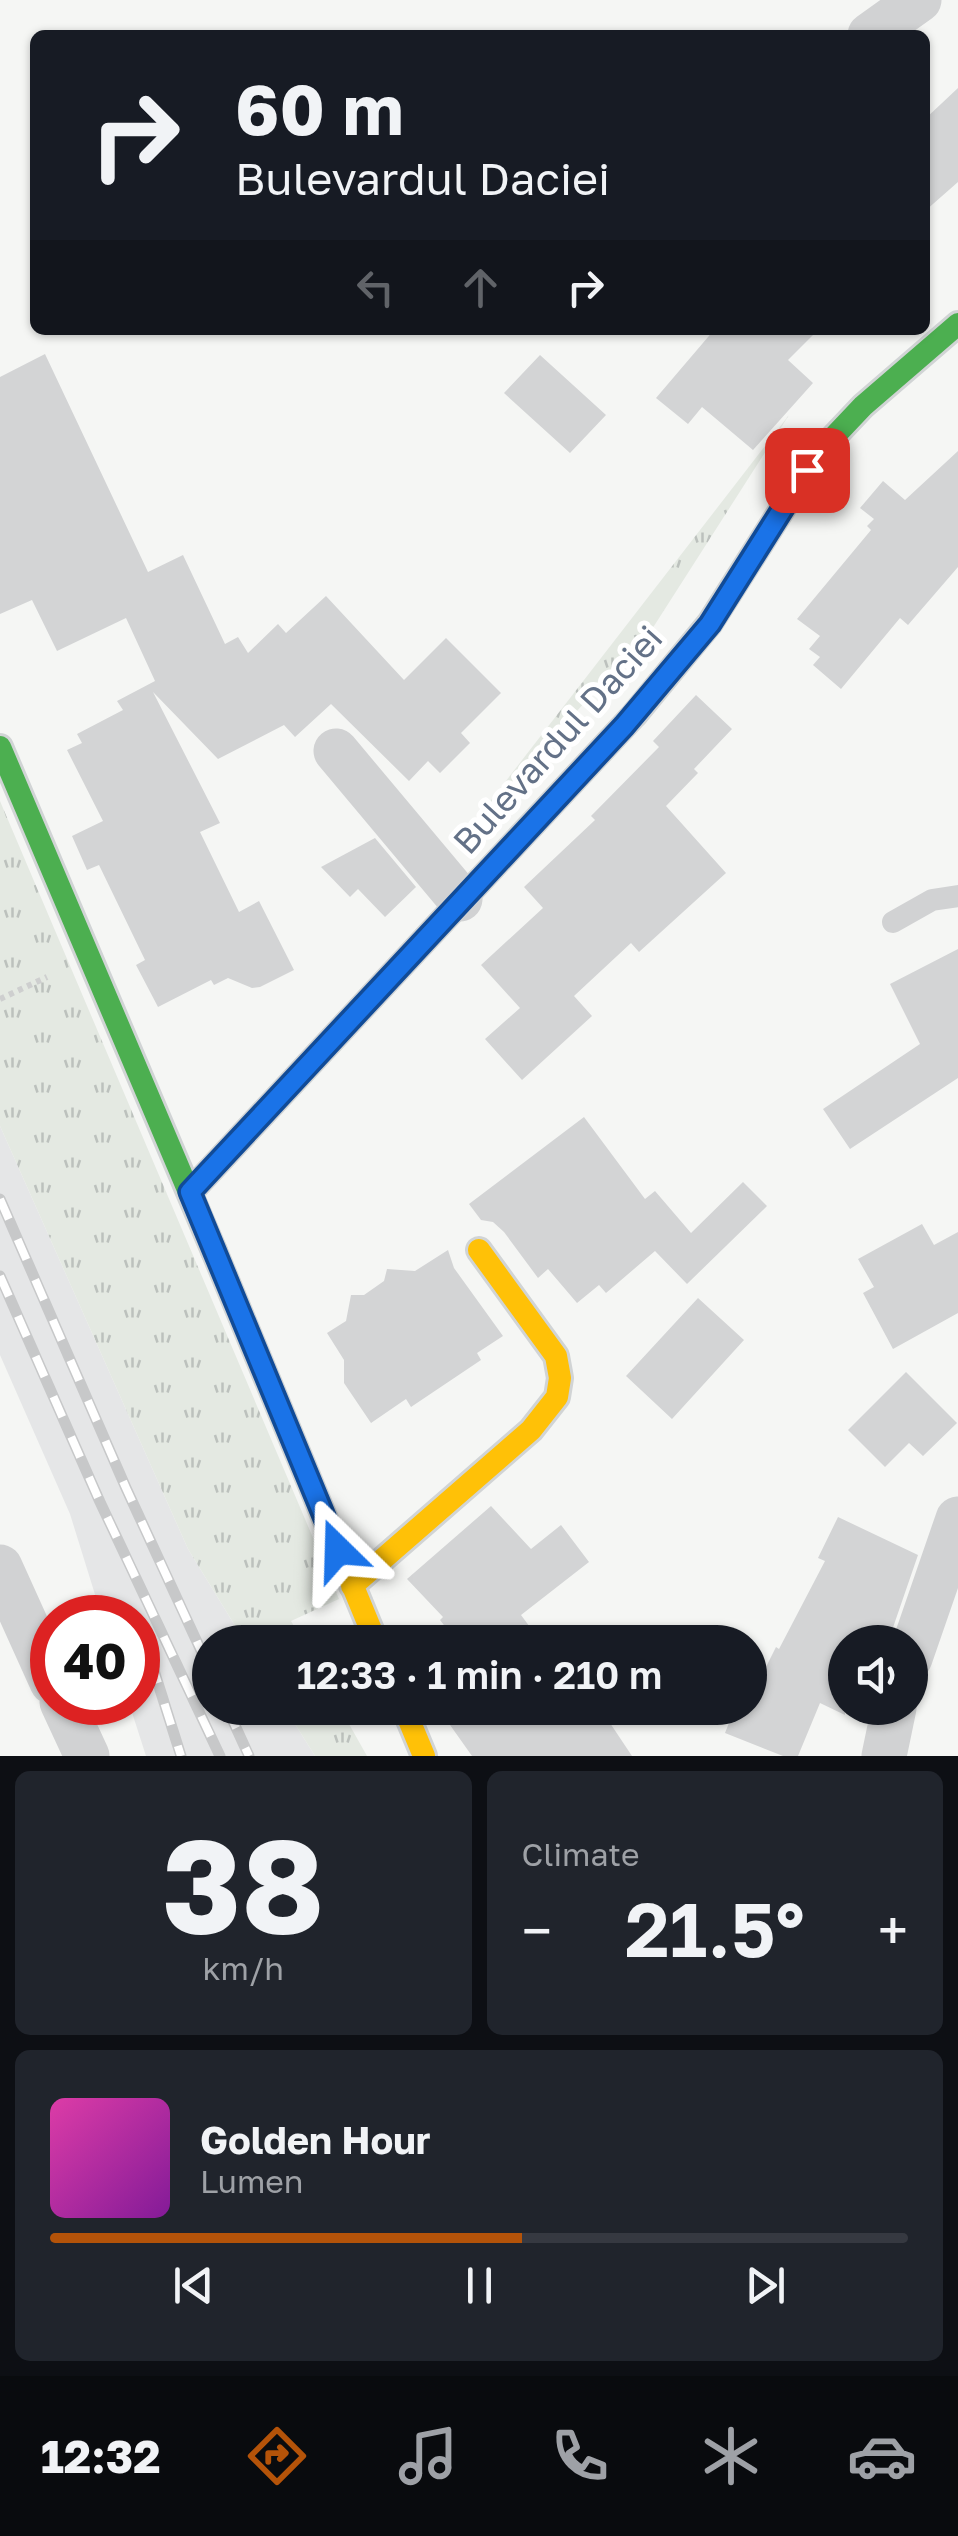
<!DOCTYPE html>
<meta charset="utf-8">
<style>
:root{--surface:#171b24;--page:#20242c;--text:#f1f3f6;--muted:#9ea1a6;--line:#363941;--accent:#b45309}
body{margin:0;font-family:"Golos Text",sans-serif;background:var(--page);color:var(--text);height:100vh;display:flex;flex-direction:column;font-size:38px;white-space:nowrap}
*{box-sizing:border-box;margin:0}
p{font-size:32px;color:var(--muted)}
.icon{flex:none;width:55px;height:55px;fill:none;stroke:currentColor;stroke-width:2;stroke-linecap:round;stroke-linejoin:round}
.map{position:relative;height:1756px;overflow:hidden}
.side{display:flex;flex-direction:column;gap:15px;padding:15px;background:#0d0f14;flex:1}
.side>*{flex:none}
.banner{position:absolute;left:30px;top:30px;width:900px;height:305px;border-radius:15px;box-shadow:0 2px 8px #0004;background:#171b24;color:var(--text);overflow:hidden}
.fabs{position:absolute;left:828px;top:1625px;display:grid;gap:20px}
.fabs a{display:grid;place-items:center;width:100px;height:100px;border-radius:50%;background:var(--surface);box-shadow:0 2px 8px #0004;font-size:50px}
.speed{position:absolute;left:30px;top:1595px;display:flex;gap:20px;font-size:50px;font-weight:700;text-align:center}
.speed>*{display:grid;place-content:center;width:130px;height:130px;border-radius:50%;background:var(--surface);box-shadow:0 2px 8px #0004;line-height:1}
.speed .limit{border:15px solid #d22;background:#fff;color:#111}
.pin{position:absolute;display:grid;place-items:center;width:85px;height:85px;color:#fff;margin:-42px;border-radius:20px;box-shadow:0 5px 15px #0006}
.me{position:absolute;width:110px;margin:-55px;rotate:338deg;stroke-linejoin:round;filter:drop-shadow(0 0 8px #0008)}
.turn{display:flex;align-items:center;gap:35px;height:210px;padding:0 40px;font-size:45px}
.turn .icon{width:130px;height:130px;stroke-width:2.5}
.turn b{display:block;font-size:70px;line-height:85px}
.lanes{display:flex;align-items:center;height:95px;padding:0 40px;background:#0003;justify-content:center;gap:50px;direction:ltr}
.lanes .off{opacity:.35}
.big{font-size:75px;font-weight:600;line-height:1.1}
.side .card{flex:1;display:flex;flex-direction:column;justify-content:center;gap:15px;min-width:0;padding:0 35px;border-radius:15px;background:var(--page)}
.side .dial{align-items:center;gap:0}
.dial b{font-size:130px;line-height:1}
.song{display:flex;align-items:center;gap:30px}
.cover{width:120px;height:120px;border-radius:15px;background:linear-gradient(135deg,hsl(320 70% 55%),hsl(290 70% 35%))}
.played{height:10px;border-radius:5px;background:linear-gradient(90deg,var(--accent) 55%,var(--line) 55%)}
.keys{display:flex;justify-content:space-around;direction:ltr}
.heat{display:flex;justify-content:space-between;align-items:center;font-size:55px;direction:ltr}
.side .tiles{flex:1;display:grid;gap:15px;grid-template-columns:1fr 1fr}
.card:last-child{grid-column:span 2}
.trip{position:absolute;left:192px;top:1625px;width:575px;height:100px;border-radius:50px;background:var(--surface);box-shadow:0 2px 8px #0004;font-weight:600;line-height:100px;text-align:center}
.tabs{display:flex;height:160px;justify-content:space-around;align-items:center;background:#090b0e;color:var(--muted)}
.tabs .icon{width:70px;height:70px}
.tabs .on{color:var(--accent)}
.tabs b{font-size:45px;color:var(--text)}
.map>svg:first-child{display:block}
.built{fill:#e5e6e7}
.grass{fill:url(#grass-tufts)}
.building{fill:#d3d4d5}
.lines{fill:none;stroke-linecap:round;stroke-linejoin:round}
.fast-casing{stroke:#d1d4d5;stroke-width:28}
.slow-casing{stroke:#d1d4d5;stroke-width:28}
.jam-casing{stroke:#d1d4d5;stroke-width:28}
.path{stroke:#cecfcf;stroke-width:6;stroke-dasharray:5 5;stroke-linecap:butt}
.lane{stroke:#d1d2d3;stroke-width:22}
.street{stroke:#d1d2d3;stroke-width:45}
.fast{stroke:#4caf50;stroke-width:22}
.slow{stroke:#ffc107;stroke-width:22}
.jam{stroke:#c62828;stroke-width:22}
.rail-casing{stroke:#c7c8c9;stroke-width:11}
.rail{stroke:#fff;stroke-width:8;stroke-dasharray:22;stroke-linecap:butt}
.route-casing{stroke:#114b97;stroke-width:25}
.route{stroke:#1a73e8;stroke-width:18}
.labels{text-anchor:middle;stroke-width:10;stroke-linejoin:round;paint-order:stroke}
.street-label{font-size:35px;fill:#637187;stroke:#fff}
</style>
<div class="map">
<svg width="958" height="1756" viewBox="0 0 958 1756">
<defs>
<pattern id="grass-tufts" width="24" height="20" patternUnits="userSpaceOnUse" patternTransform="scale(2.5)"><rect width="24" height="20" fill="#e4e9e2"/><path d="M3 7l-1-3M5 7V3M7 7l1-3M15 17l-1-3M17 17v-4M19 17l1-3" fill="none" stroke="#bcc1bd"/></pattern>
</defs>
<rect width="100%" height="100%" fill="#f5f6f4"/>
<path class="built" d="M 0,1126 L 188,1549 L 245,1642 L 210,1642 L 210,1708 L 285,1708 L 315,1756 L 146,1756 L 129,1703 L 138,1702 L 138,1618 L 102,1617 L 70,1514 L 0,1355 Z"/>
<path class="grass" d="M 789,415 L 654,626 L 461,839 Z
M 0,801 L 339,1599 L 291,1621 L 303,1642 L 245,1642 L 188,1549 L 0,1126 Z
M 285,1708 L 340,1708 L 367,1756 L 315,1756 Z"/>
<path class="building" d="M 958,88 L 958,182 L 925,211 L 925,119 Z
M 714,330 L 818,330 L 788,360 L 813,383 L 753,450 L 702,407 L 688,424 L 656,398 Z
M 45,354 L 148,572 L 183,555 L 225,644 L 238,637 L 248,653 L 278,624 L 286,633 L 326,596 L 404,680 L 446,638 L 501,693 L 461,733 L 470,743 L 440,773 L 428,761 L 409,781 L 331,704 L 295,737 L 284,725 L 218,759 L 153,692 L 220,823 L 200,832 L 239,912 L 259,901 L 294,970 L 260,987 L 252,988 L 228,978 L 214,985 L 211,980 L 158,1007 L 136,965 L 145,960 L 99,865 L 87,870 L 72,836 L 103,821 L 67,750 L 82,743 L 77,734 L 123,710 L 117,701 L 155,681 L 126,618 L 57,651 L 32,600 L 0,614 L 0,377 Z
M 540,355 L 606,415 L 570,453 L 504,393 Z
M 958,451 L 958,567 L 908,625 L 900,618 L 841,689 L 813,665 L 820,657 L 809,649 L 820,636 L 797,619 L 871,530 L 867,526 L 874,519 L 860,508 L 883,481 L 905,500 Z
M 696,695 L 732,729 L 694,769 L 698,773 L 666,806 L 726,873 L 639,952 L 631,943 L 574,996 L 592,1016 L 522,1080 L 485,1039 L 520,1008 L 481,965 L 543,908 L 524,887 L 595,820 L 591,816 L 659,747 L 653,741 Z
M 375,838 L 416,887 L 385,917 L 358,889 L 350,897 L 321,867 Z
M 958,949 L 958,1078 L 850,1149 L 823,1109 L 920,1044 L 890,984 Z
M 584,1117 L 645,1199 L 655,1191 L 691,1233 L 743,1182 L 767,1206 L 687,1284 L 655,1251 L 606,1293 L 599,1285 L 577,1303 L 548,1269 L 538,1278 L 504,1232 L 493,1222 L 481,1220 L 469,1204 Z
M 922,1224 L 934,1245 L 958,1232 L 958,1313 L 893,1349 L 863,1293 L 874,1287 L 858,1259 Z
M 448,1250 L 454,1268 L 503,1336 L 477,1353 L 481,1360 L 411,1407 L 406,1399 L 371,1423 L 344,1383 L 344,1360 L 327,1333 L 346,1321 L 351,1295 L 364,1295 L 384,1281 L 387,1269 L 415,1271 Z
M 698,1298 L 744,1340 L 672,1419 L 626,1376 Z
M 906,1372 L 957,1423 L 923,1456 L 909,1443 L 885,1467 L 848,1430 Z
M 491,1506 L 531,1549 L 561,1525 L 589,1562 L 521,1615 L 541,1642 L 457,1642 L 440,1620 L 443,1617 L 407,1579 Z
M 838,1517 L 918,1555 L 888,1642 L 845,1642 L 845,1715 L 820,1703 L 798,1756 L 783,1756 L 725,1733 L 735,1708 L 750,1708 L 750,1699 L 776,1647 L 779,1649 L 825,1561 L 818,1558 Z
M 438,1708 L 600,1708 L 632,1756 L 472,1756 Z"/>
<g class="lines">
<g class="fast-casing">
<path id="fast" d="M 635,714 L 710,623 L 807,470 L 828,443 L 863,406 L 958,324
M 0,747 L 214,1251"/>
</g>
<g class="slow-casing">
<path id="slow" d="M 214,1251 L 376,1642
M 352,1586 L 531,1430 L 557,1397 L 560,1378 L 556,1356 L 479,1250
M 404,1708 L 424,1756"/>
</g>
<g class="jam-casing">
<path id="jam" d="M 190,1192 L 635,714"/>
</g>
<path class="path" d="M 0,999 L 47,977"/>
<path class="lane" d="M 893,922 L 932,900 L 958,896"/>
<path class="street" d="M 870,35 L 919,0
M 336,751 L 460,899
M 0,1567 L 52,1682
M 910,1658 L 958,1519
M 62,1702 L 87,1756
M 884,1756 L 894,1708"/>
<use href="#fast" class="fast"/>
<use href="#slow" class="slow"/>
<use href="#jam" class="jam"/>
<g class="rail-casing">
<path id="rail" d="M 0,1199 L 126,1488 L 210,1670
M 0,1276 L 100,1502 L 220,1756
M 138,1620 L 181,1756
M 227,1708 L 249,1756"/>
</g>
<use href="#rail" class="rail"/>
</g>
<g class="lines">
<g class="route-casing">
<path id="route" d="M 338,1550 L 190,1192 L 624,726 L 710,624 L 807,470"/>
</g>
<use href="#route" class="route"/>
</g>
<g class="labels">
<g class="street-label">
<text transform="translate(558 740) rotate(-48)" y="12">Bulevardul Daciei</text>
</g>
</g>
</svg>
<div class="fabs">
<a><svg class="icon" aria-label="sound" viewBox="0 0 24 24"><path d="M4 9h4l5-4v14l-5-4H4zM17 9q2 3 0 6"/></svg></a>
</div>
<div class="speed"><div class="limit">40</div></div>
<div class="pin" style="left:807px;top:470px;background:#d93025"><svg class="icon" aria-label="arrive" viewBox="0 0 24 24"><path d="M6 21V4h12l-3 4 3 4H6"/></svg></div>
<svg class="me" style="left:338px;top:1550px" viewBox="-20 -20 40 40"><path d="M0-17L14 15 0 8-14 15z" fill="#1a73e8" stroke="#fff" stroke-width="4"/></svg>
<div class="trip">12:33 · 1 min · 210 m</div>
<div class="banner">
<div class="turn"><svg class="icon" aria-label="right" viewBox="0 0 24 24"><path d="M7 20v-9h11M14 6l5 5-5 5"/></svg><div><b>60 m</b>Bulevardul Daciei</div></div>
<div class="lanes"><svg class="icon off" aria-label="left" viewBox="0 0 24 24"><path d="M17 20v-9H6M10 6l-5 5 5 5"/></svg><svg class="icon off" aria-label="ahead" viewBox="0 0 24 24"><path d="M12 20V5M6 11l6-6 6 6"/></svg><svg class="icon" aria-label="right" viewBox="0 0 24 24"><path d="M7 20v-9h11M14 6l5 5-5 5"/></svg></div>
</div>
</div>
<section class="side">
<div class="tiles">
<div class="card dial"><b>38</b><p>km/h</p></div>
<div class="card"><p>Climate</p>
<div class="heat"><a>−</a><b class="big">21.5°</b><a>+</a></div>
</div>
<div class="card">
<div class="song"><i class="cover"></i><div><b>Golden Hour</b><p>Lumen</p></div></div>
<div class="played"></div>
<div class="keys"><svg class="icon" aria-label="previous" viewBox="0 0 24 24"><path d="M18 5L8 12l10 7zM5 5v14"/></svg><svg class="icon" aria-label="pause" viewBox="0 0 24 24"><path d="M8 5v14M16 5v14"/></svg><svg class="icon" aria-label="next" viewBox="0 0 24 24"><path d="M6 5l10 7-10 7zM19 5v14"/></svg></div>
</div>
</div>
</section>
<nav class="tabs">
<b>12:32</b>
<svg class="icon on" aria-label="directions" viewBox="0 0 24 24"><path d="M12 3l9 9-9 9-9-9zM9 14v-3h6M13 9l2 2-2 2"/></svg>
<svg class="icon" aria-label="music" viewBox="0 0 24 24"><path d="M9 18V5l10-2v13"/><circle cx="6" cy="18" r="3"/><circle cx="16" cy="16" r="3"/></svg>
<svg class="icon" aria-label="phone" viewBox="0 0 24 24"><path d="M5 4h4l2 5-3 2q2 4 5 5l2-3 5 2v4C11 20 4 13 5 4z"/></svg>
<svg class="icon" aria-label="climate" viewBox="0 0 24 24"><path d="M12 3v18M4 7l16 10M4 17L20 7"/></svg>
<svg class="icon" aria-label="car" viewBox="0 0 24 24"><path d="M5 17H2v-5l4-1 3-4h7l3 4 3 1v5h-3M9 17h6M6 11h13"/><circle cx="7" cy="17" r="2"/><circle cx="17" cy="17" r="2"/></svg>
</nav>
